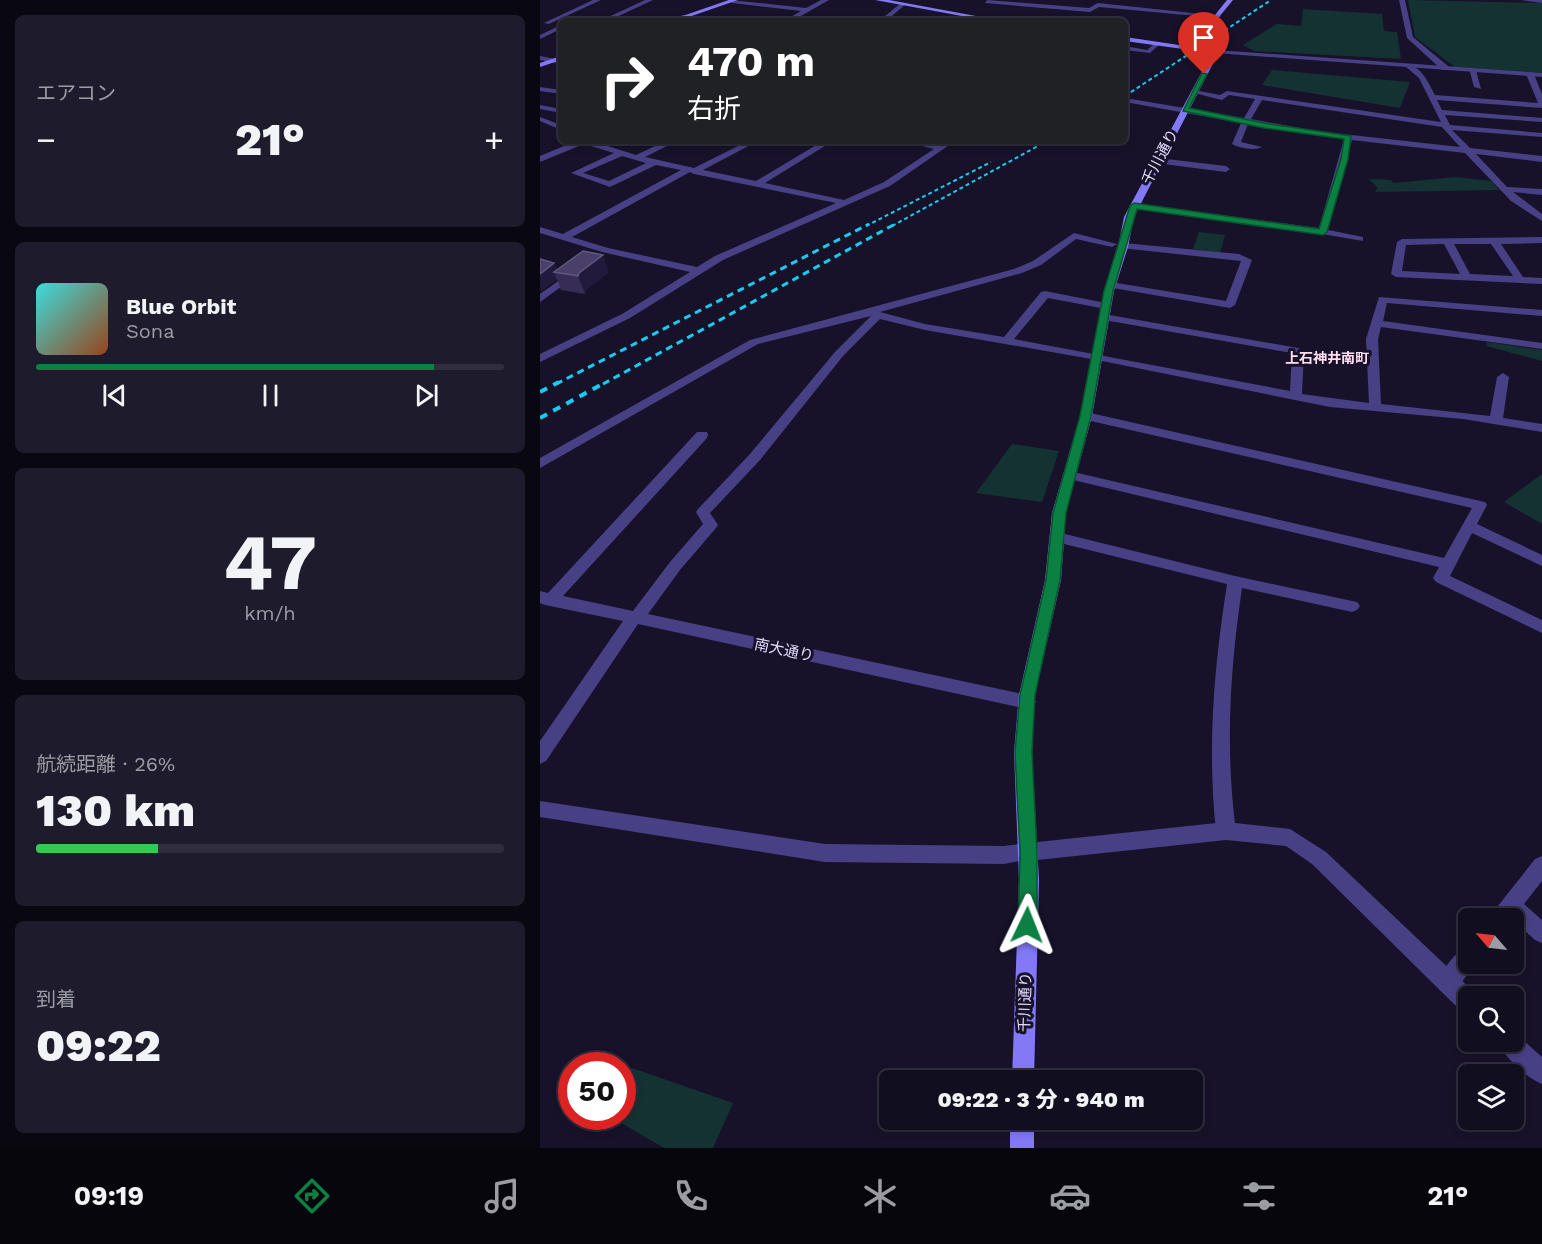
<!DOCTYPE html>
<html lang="ja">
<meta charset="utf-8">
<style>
:root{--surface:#110e1f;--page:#1e1c2c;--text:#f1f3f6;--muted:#9c9ca4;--line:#302e3d;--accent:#0b8043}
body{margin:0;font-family:"Work Sans","Noto Sans JP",sans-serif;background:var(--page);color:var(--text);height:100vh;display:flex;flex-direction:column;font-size:22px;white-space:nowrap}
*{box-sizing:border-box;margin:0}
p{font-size:20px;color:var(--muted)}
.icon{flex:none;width:33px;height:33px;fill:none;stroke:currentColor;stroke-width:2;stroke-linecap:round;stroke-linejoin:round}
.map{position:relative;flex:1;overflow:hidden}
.panel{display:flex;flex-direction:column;gap:15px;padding:15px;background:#090811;width:540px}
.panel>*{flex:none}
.hud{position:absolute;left:18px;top:18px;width:570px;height:126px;border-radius:9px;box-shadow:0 3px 9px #0003,0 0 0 2px var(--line);background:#202124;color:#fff;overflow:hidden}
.needle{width:39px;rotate:298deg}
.controls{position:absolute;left:918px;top:908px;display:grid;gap:12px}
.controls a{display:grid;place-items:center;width:66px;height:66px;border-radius:9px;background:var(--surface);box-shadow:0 3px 9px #0003,0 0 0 2px var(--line);font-size:30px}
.speed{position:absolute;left:18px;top:1052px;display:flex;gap:12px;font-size:30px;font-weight:700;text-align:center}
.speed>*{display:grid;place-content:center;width:78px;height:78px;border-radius:50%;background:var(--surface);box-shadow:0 3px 9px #0003,0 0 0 2px var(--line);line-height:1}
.speed .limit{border:9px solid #d22;background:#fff;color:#111}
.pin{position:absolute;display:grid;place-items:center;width:51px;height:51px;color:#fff;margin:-62px -26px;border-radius:50% 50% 50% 0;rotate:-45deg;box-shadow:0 0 6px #0007}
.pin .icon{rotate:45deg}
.me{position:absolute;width:66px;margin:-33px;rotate:2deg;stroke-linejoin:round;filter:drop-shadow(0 0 4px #0008)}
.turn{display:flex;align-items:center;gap:21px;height:126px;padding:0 30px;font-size:27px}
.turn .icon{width:78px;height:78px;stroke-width:2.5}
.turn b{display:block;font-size:42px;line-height:51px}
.big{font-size:45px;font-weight:800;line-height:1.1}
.panel .widget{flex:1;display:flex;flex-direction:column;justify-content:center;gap:9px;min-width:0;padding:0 21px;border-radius:9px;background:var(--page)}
.panel .dial{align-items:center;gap:0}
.dial b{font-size:78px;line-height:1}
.song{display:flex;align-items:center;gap:18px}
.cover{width:72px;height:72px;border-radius:9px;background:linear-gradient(135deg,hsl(180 70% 55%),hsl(20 70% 35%))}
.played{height:6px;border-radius:3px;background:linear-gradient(90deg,var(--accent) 85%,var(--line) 85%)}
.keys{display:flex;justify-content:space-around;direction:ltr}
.heat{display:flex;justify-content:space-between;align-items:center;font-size:33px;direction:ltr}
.charge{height:9px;border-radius:4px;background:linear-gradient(90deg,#34c759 26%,var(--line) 0)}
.trip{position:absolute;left:339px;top:1070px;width:324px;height:60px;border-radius:9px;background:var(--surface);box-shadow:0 3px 9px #0003,0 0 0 2px var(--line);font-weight:800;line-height:60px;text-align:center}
.dock{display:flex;height:96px;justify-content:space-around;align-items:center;background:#07060c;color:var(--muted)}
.dock .icon{width:42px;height:42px}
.dock .current{color:var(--accent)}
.dock b{font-size:27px;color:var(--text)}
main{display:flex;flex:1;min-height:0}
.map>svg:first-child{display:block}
.green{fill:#153233}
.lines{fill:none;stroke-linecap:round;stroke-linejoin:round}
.stream{stroke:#0e1f46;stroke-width:2}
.minor{fill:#474085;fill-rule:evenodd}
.tertiary{fill:#474085;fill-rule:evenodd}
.secondary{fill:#8379f7;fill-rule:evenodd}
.rail-far2{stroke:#14cef1;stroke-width:2;stroke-dasharray:4 3;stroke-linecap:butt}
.rail-far1{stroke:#14cef1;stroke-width:3;stroke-dasharray:7 5;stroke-linecap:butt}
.rail{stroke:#14cef1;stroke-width:4;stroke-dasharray:8 7;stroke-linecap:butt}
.wall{fill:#372c56}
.shaded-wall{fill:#221a3c}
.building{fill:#493f68;stroke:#61587f;stroke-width:1.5}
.route{fill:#0b8043;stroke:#07532c;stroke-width:1.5}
.labels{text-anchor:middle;stroke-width:6;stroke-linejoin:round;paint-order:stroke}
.far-neighbourhood-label{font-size:14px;font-weight:bold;fill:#fddef0;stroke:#171229}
.street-label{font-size:15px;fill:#e2dcfd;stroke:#171229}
</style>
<main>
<section class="panel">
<div class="widget"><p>エアコン</p>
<div class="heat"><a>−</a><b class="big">21°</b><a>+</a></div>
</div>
<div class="widget">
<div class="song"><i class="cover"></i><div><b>Blue Orbit</b><p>Sona</p></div></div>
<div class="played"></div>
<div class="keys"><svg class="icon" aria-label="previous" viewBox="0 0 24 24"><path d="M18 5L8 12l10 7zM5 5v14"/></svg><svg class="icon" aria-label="pause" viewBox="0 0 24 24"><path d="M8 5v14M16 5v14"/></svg><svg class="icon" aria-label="next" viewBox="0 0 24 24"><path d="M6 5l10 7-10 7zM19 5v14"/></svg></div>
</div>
<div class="widget dial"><b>47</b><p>km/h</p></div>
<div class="widget"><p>航続距離 · 26%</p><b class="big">130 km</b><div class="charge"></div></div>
<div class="widget"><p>到着</p><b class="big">09:22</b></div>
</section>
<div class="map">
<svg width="1002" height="1148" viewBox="0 0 1002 1148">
<rect width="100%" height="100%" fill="#171229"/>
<path class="green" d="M 868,0 L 1002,3 L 1002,73 L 915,67 L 875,37 Z
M 763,9 L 842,14 L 844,31 L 857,32 L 861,59 L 714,51 L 703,45 L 737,24 L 761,26 Z
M 732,70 L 870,82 L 860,108 L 722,85 Z
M 916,177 L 951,181 L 959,190 L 835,192 L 838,188 L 829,179 L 851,180 L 854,183 Z
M 659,232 L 685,235 L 680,253 L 653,249 Z
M 946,342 L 1002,350 L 1002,361 L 947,346 Z
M 472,444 L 519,451 L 502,502 L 436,493 Z
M 1002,474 L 1002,524 L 964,502 Z
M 92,1068 L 193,1103 L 173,1148 L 124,1148 L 71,1117 L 82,1116 L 83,1080 Z"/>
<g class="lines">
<path class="stream" d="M 665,37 L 675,44 L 675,50"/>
<path class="minor" d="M 53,0 L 61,0 L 9,24 L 4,23 Z
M 105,0 L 113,0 L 68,21 L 60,21 Z
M 190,0 L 266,8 L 281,0 L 289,0 L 252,21 L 244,21 L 261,11 L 192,3 Z
M 447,0 L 549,8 L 558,3 L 681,16 L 678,18 L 559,7 L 550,12 L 445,3 Z
M 859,0 L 865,0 L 873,37 L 908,66 L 908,70 L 902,70 L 867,38 Z
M 361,3 L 366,4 L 346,21 L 339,21 Z
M 142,15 L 173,19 L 176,21 L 140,18 Z
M 21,25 L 21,29 L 0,39 L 0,35 Z
M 616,42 L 621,43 L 610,53 L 585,50 L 585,46 L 607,50 Z
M 0,56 L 21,60 L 21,64 L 0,60 Z
M 866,65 C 881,65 888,82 895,95 L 998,103 L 986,74 L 993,72 L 1002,94 L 1002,108 L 897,100 L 902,110 L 1002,118 L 1002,122 L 905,115 L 910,125 L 1002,133 L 1002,137 L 912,130 L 930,148 L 1002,156 L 1002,162 L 936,154 L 967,187 L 1002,189 L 1002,195 L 973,192 L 1002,214 L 1002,221 L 971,201 L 925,153 L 812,140 L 788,230 L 823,237 L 823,241 L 753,229 L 594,209 L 589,206 L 594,203 L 779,228 L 804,139 L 708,124 L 701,142 L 722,147 C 715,151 699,148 692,144 L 701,123 L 585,102 L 585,98 L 704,118 L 715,99 L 689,95 L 682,100 L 650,92 L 654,90 L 680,95 L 687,91 L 901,122 L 879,78 L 866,67 ZM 722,100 L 902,127 L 920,147 L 775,131 L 711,119 Z
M 929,68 L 936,70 L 941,89 L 934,87 Z
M 0,87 L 21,90 L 21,94 L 0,91 Z
M 0,105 L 21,109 L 21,113 L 0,109 Z
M 0,117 L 21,125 L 21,130 L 0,121 Z
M 36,141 L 52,141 L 96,155 L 126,141 L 137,141 L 105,157 L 154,168 L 208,141 L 218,141 L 163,170 L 216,181 L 283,141 L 293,141 L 225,183 L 304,200 L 344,182 L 394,149 L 363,141 L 379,141 L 399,145 L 405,141 L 415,141 L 350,186 L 183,260 L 90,318 L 0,362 L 0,354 L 82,314 L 150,272 L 62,252 L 0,233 L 0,227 L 23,234 L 141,170 L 116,165 L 70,187 L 31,173 L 74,153 L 44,144 L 0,162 L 0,156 ZM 82,156 L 106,163 L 69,181 L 43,173 ZM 150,172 L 154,174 L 296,203 L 175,256 L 157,267 L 68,248 L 32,237 Z
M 618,158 L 686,166 L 690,169 L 686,172 L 615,163 L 615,159 Z
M 534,233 L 577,244 L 572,247 L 536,239 L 501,265 L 482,273 L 340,312 L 385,324 L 464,337 L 501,292 L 505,291 L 566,303 L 571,306 L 566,309 L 508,298 L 474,339 L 750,391 L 752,353 L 564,320 L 559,317 L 564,314 L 758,348 L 764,351 L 762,394 L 829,403 L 826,339 L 839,297 L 1002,310 L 1002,316 L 847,303 L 843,321 L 1002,343 L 1002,349 L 841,327 L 838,339 L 841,404 L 950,416 L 957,377 L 963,373 L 969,377 L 963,418 L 1002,424 L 1002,432 L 923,419 L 790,407 L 557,360 L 385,330 L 340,319 L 303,356 L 220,460 L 170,513 L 178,525 L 176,528 L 140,570 L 108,614 L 487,695 L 493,697 L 496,702 L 493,707 L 487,709 L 98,624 L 6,761 L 0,764 L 0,741 L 83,621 L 5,605 L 0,603 L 0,591 L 8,593 L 157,432 L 167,432 L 168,435 L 167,438 L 23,596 L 93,611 L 130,562 L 163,524 L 156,512 L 158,509 L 210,454 L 295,352 L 331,316 L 218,344 L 0,468 L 0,458 L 210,340 L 474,269 L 493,261 Z
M 1002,237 L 1002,243 L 961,244 L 983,277 L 1002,278 L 1002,284 L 856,277 L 851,274 L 857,242 L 862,239 ZM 904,244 L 920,274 L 862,271 L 866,245 ZM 914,244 L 951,244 L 973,276 L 930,274 Z
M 584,243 L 699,254 L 712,260 L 695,305 L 690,308 L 567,287 L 566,285 L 571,282 L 686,301 L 701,261 L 581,248 L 579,246 Z
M 35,269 L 40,272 L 39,274 L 0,302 L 0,294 Z
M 546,412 L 945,502 L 947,505 L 937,524 L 1002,555 L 1002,566 L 932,533 L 910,576 L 1002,620 L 1002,633 L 896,582 L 893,578 L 899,567 L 529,479 L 522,475 L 529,471 L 904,558 L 932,508 L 542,419 L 540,416 L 542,413 Z
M 517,532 L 695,576 L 817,602 L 820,606 L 817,610 L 812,612 L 702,588 C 690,669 685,749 696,831 L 693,837 L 686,840 L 679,837 L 676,831 C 667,748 674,667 687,584 L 512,541 L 510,537 Z
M 0,801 L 285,844 L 464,846 L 488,843 L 495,846 L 498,852 L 495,858 L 464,864 L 285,862 L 0,817 Z
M 1002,856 L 1002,881 L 984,904 L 1002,920 L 1002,943 L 995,940 L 974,921 L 974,918 L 951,918 L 954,911 L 995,859 Z
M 928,946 L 928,963 L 935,964 L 916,990 L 908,993 L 900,990 L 897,982 C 903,969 915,952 928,946 Z"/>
<path class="tertiary" d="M 981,0 L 1002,0 L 1002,3 Z
M 676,50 L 1002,73 L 1002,77 L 674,53 Z
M 686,822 L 750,829 L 786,852 L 936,994 L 936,996 L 928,996 L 928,1013 L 920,1010 L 772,864 L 746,846 L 686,840 L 488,861 L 481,858 L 478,852 L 481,846 L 488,843 Z
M 974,1032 L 1002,1057 L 1002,1084 C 986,1078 964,1057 958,1041 L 974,1041 Z"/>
<path class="secondary" d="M 189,0 L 198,0 L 137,21 L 128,21 Z
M 335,0 L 349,0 L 463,21 L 449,21 Z
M 687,0 L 693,0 L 670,28 L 647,46 L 679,52 L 594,217 L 588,247 L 574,291 L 552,416 L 526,513 L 521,580 L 495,695 L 492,752 L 499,880 L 494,1080 L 472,1080 L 479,880 L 474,752 L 479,695 L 505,580 L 512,513 L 540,416 L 564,291 L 578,247 L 584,217 L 672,53 L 585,41 L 585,37 L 639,45 L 666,26 Z
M 21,56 L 21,60 L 0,67 L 0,63 Z
M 470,1119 L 494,1119 L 494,1148 L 470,1148 Z"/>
<path class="rail-far2" d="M 585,96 L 731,0
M 326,226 L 451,162
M 352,226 L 507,141"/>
<path class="rail-far1" d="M 16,384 L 329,224
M 63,384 L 355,224"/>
<path class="rail" d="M 0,392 L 19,382
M 0,418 L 66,382"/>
</g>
<path class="wall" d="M 0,259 L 14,263 L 17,270 L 69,272 L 46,290 L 45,294 L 21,290 L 17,279 L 1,291 Z"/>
<path class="shaded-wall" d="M 63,255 L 69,272 L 46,290 L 45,294 L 38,276 L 39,273 Z
M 14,263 L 18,272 L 14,272 L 17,279 L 1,291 L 0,274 Z"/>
<path class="building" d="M 43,251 L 63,255 L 39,273 L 38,276 L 14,272 Z
M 0,259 L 14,263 L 0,274 Z"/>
<path class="route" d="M 662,73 L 667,74 L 649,108 L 724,123 L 811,136 L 808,159 L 787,232 L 783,235 L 597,209 L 573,291 L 551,416 L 526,513 L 520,580 L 495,695 L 492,752 L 497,852 L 497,925 L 494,931 L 487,934 L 481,931 L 478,925 L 480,852 L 475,752 L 480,695 L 506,580 L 513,513 L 540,416 L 564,291 L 590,206 L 594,203 L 779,229 L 801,159 L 804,139 L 724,128 L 643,111 Z"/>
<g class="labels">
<g class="far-neighbourhood-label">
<text x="787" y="363">上石神井南町</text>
</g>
<g class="street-label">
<text transform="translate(620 157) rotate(-62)" y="5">千川通り</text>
<text transform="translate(244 650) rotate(12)" y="5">南大通り</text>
<text transform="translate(485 1002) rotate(-88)" y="5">千川通り</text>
</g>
</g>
</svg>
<div class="controls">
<a><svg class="needle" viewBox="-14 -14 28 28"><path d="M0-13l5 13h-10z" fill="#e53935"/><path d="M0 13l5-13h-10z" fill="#9c9ca4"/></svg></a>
<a><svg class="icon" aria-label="search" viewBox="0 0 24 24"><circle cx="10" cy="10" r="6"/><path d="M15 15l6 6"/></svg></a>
<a><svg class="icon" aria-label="layers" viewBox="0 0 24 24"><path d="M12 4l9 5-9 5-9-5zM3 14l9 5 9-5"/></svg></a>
</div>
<div class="speed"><div class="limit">50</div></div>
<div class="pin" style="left:664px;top:74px;background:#d93025"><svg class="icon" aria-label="arrive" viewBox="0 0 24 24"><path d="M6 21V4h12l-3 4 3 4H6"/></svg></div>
<svg class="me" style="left:487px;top:925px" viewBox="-20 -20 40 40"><path d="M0-17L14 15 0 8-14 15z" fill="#0b8043" stroke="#fff" stroke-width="4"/></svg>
<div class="trip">09:22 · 3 分 · 940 m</div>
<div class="hud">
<div class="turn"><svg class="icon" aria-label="right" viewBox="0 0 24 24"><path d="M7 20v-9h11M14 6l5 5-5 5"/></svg><div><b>470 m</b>右折</div></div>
</div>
</div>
</main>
<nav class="dock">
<b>09:19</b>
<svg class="icon current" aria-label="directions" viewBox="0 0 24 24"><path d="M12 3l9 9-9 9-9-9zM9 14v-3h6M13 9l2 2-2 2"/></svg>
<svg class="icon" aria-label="music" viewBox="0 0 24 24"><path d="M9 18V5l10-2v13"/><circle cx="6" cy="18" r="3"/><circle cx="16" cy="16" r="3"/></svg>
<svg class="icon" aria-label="phone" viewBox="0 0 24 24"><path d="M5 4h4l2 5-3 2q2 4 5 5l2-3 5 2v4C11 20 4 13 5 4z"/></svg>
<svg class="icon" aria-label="climate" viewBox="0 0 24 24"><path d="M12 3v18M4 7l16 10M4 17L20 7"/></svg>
<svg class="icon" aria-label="car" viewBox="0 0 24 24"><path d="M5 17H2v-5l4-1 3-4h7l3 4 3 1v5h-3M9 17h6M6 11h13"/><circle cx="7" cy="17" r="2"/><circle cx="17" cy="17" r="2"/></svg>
<svg class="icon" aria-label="filters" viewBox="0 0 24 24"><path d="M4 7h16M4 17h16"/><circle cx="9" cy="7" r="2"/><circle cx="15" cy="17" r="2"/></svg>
<b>21°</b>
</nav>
